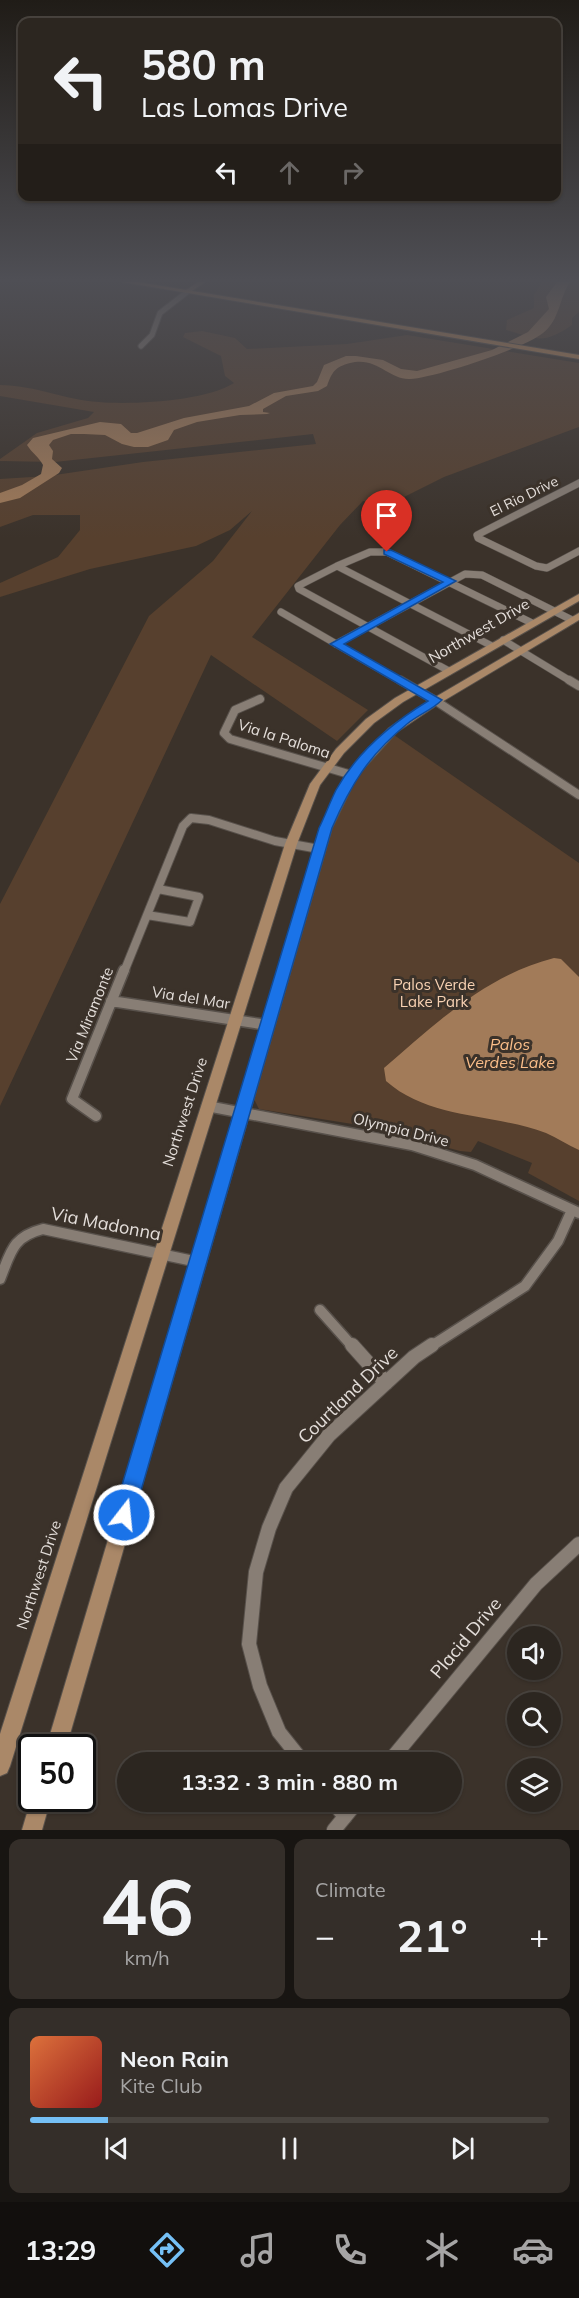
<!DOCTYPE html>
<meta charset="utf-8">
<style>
:root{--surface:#2c2620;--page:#342e29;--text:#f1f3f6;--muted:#a6a5a5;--line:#48433e;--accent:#75c0f6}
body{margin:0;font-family:Mulish,sans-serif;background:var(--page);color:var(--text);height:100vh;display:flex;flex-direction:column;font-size:22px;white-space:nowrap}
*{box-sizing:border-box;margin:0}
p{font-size:20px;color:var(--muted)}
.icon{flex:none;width:33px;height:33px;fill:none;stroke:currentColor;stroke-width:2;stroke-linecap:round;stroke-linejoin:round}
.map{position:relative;height:1830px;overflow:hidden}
.sheet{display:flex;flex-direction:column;gap:9px;padding:9px;background:#181512;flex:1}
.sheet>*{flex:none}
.banner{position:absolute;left:18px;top:18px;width:543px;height:183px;border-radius:12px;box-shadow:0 2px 4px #0004,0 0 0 2px var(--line);background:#2c2620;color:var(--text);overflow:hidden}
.tools{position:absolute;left:507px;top:1626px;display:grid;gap:12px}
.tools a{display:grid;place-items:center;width:54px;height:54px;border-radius:50%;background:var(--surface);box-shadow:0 2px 4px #0004,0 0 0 2px var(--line);font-size:30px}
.speed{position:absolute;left:18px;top:1734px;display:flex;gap:12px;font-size:30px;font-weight:700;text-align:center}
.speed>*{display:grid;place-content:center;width:78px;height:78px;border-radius:50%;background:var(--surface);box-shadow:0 2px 4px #0004,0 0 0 2px var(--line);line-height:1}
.speed .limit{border:3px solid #111;border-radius:9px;background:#fff;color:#111}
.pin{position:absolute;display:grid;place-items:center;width:51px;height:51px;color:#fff;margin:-62px -26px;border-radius:50% 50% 50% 0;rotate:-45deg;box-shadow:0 0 6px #0007}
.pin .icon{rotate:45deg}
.me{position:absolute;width:66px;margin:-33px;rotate:16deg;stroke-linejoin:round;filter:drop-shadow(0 0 4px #0008)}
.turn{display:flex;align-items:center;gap:21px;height:126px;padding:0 24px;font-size:27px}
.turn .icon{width:78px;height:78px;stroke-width:2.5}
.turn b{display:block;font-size:42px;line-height:51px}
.lanes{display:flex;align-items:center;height:57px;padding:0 24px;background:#0003;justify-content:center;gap:30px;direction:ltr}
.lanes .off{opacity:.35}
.big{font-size:45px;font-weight:700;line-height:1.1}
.sheet .card{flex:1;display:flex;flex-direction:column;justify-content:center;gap:9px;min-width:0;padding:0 21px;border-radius:12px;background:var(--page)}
.sheet .dial{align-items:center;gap:0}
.dial b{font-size:78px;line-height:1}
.song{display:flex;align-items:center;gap:18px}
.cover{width:72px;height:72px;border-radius:9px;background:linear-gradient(135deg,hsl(20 70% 55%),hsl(0 70% 35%))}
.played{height:6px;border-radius:3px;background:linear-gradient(90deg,var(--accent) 15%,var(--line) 15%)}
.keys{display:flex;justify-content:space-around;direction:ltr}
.heat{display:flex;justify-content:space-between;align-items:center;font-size:33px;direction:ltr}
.sheet .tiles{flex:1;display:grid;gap:9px;grid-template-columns:1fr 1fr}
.card:last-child{grid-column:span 2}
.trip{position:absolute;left:117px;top:1752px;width:345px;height:60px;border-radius:30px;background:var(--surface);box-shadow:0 2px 4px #0004,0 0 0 2px var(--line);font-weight:700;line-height:60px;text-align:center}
.tab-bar{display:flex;height:96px;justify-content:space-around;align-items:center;background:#120f0d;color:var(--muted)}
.tab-bar .icon{width:42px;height:42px}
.tab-bar .on{color:var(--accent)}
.tab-bar b{font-size:27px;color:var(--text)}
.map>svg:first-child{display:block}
.green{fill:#57402e}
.water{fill:#a27b59}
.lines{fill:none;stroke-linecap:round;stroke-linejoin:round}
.street-far4-casing{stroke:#58514b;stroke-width:7}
.street-far3-casing{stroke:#58514b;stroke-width:8}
.street-far2-casing{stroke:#58514b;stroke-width:10}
.street-far1-casing{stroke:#58514b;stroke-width:13}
.street-casing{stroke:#58514b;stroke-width:16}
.secondary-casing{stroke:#58514b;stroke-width:2}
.primary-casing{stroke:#58514b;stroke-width:2}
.street-far4{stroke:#887e75;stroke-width:5}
.street-far3{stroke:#887e75;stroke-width:7}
.street-far2{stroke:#887e75;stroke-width:8}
.street-far1{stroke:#887e75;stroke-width:10}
.street{stroke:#887e75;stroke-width:14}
.secondary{fill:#aa8868;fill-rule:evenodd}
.primary{fill:#cc925b;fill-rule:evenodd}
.route{fill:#1a73e8;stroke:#114b97;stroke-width:1.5}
.labels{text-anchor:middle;stroke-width:6;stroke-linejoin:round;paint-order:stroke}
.far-street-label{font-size:14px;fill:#e4deda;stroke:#3b322a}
.street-label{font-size:15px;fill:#e4deda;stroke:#3b322a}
.park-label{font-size:15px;fill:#f8d2b3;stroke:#3b322a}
.water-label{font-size:16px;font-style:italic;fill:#fcbf8a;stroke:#3b322a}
.near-street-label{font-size:18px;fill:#e4deda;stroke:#3b322a}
</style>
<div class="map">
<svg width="579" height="1830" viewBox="0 0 579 1830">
<rect width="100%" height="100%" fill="#3b322a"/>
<path class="green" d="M 542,282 L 579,282 L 579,312 L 572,318 L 572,325 C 543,345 537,339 506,330 L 507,320 L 534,308 L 534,295 Z
M 202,331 L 235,338 L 247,349 L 347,344 L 407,335 L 579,363 L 579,427 L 444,477 L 400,499 L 381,504 L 363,501 L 340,525 L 252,637 L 368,710 L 337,741 L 211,655 L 0,1106 L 0,904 L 149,616 L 213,561 L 252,511 L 230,530 L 196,546 L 90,569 L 0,597 L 0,583 L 58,557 L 80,530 L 80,515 L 33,515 L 0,527 L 0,479 L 48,476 L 143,462 L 316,444 L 313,434 L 55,462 L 0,461 L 0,459 L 37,433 L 88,418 L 94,412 L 0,396 L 0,385 C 34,385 65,400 99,402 C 133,405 206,401 234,383 L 225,376 L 221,356 L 183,337 L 185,333 Z
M 394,735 L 579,863 L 579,1201 L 528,1173 L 532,1163 L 478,1141 L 471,1152 L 460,1151 L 371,1127 L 259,1109 L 253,1097 L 330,835 L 347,791 L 372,756 Z"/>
<path class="water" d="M 557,282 L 570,282 C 559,298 560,320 543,333 C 525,348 434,378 410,379 C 389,380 377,356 350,363 C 335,367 332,372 327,386 L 318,391 L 286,396 L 263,409 L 263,412 L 270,413 L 267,414 L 240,415 L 197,422 L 174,430 L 168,440 L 148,447 L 134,447 L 122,444 L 105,435 L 84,434 L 71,434 L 53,440 L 49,445 L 53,451 L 52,459 L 62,468 L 59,473 L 20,498 L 0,503 L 0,493 L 22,485 L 41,474 L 43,465 C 39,457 32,453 27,445 L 33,438 L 100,422 L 121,424 L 131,433 L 137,433 L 184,418 L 249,406 L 274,393 L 313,386 L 317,382 L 324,365 L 346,356 L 356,356 L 383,360 L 401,369 L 417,371 L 492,350 L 528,332 L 549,309 L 546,297 Z
M 554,958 L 561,959 L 579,977 L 579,1150 C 568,1145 557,1138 546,1133 C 494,1113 430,1120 386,1081 L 384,1068 C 435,1024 486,975 554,958 Z"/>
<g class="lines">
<g class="street-far4-casing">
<path id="street-far4" d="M 141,346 L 152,335 L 160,313 L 187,292"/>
</g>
<g class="street-far3-casing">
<path id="street-far3" d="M 579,483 L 477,535 L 478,538 L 536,566 L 547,568 L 579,551
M 337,566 L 370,552 L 387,552 L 532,623
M 281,612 L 402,682
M 503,640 L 572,682
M 336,644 L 465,574 L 482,575 L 572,620
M 449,671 L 299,589 L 298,586 L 337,566 L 492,646"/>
</g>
<g class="street-far2-casing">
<path id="street-far2" d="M 400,680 L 436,701 L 579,795
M 569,680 L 579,686
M 260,699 L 235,710 L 224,733 L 230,739 L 352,775
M 147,915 L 190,922 L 199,897 L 158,889
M 124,972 L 183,826 L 191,818 L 209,820 L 275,841 L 319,849"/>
</g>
<g class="street-far1-casing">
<path id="street-far1" d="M 111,1001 L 267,1025
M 207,1106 L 412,1145 L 475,1165 L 579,1213
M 96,1116 L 72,1099 L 124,970
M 0,1279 C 11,1252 12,1237 43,1229 L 198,1262
M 320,1310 L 353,1347
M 430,1347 L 525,1286 L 558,1241 L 572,1210"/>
</g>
<g class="street-casing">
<path id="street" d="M 352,1345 L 386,1383
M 303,1762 L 279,1732 L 260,1686 L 249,1644 L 256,1572 L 269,1528 L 286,1488 L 329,1435 L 414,1357 L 432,1345
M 389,1762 L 536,1584 L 579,1544
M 333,1802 L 345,1817
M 334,1830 L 357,1802"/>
</g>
<g class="secondary-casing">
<path id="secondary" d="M 198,282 L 205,282 L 189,293 L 185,293 L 185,291 Z
M 579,594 L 579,601 L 403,702 L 374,723 L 344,753 L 320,785 L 297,844 L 10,1766 L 7,1773 L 0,1776 L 0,1734 L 285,844 L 310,784 L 336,749 L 366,719 L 395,698 Z
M 579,613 L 579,620 L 440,703 L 397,732 L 357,776 L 332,828 L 66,1748 L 46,1748 L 320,828 L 348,773 L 389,728 L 432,699 Z
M 32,1796 L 32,1798 L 51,1798 L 42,1830 L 22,1830 Z"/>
</g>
<g class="primary-casing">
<path id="primary" d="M 122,282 L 138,282 L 579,355 L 579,359 Z"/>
</g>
<use href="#street-far4" class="street-far4"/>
<use href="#street-far3" class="street-far3"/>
<use href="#street-far2" class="street-far2"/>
<use href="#street-far1" class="street-far1"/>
<use href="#street" class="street"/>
<use href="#secondary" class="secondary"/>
<use href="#primary" class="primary"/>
</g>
<linearGradient id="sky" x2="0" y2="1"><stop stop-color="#201c17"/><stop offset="0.52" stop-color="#4f4f55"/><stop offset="1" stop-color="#4f4f55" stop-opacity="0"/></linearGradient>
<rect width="579" height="538" fill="url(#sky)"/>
<path class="route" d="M 384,550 L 391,550 L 456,581 L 344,644 L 442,700 C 432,710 418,715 407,724 C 369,755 351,784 332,828 L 134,1515 L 131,1522 L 124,1525 L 116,1522 L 113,1515 L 319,828 C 325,816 330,802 336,790 C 357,752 392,723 428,701 L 330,644 L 443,582 L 384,554 Z"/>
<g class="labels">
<g class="far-street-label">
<text transform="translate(524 496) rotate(-26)" y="5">El Rio Drive</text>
</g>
<g class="street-label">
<text transform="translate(479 631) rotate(-30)" y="5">Northwest Drive</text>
<text transform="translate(284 739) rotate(18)" y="5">Via la Paloma</text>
<text transform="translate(191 998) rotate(9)" y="5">Via del Mar</text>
<text transform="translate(90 1015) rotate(-68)" y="5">Via Miramonte</text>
<text transform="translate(185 1112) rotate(-72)" y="5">Northwest Drive</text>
<text transform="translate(401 1130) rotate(14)" y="5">Olympia Drive</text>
<text transform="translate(39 1575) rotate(-72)" y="5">Northwest Drive</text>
</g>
<g class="park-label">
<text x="434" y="990">Palos Verde<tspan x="434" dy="17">Lake Park</tspan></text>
</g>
<g class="water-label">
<text x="510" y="1050">Palos<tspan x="510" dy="18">Verdes Lake</tspan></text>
</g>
<g class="near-street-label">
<text transform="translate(106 1224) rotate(11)" y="6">Via Madonna</text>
<text transform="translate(348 1395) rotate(-44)" y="6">Courtland Drive</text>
<text transform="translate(466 1638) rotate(-50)" y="6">Placid Drive</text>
</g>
</g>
</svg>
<div class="tools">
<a><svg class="icon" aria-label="sound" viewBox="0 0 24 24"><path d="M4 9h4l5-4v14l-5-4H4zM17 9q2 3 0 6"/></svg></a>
<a><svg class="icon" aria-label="search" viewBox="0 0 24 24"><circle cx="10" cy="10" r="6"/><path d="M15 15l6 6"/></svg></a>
<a><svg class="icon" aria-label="layers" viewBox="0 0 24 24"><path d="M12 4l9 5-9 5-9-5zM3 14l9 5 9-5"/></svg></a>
</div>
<div class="speed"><div class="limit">50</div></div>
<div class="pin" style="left:387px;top:552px;background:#d93025"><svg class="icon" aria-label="arrive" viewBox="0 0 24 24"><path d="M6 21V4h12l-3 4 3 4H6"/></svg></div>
<svg class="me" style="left:124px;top:1515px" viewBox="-20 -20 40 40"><circle r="17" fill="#1a73e8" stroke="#fff" stroke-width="3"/><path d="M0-11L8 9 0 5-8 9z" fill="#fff"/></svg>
<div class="trip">13:32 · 3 min · 880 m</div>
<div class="banner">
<div class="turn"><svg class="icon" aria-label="left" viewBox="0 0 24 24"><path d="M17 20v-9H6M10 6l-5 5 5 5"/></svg><div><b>580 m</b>Las Lomas Drive</div></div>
<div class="lanes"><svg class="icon" aria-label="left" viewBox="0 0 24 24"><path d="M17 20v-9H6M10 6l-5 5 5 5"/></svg><svg class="icon off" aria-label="ahead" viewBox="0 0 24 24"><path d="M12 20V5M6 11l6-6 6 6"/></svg><svg class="icon off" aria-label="right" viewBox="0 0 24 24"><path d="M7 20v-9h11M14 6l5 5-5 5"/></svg></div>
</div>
</div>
<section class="sheet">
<div class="tiles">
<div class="card dial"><b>46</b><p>km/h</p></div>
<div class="card"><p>Climate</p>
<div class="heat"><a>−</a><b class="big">21°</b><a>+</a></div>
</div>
<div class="card">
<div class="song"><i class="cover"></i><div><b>Neon Rain</b><p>Kite Club</p></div></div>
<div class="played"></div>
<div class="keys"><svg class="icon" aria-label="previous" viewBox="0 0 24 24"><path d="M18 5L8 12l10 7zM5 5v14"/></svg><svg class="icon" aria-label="pause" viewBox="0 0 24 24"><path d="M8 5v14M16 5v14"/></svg><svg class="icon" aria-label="next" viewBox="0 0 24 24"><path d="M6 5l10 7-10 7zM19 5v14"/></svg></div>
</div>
</div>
</section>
<nav class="tab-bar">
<b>13:29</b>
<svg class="icon on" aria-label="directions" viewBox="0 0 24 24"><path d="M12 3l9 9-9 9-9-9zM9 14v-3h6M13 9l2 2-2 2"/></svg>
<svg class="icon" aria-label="music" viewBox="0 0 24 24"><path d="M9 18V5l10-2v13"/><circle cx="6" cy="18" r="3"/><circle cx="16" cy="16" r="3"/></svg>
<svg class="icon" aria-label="phone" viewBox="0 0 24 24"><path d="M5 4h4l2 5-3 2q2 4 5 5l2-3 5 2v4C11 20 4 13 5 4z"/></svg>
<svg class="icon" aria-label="climate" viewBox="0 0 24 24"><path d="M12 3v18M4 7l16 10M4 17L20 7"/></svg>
<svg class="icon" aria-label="car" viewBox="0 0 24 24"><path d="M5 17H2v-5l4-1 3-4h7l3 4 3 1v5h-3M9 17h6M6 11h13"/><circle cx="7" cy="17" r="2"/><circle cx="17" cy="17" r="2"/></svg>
</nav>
